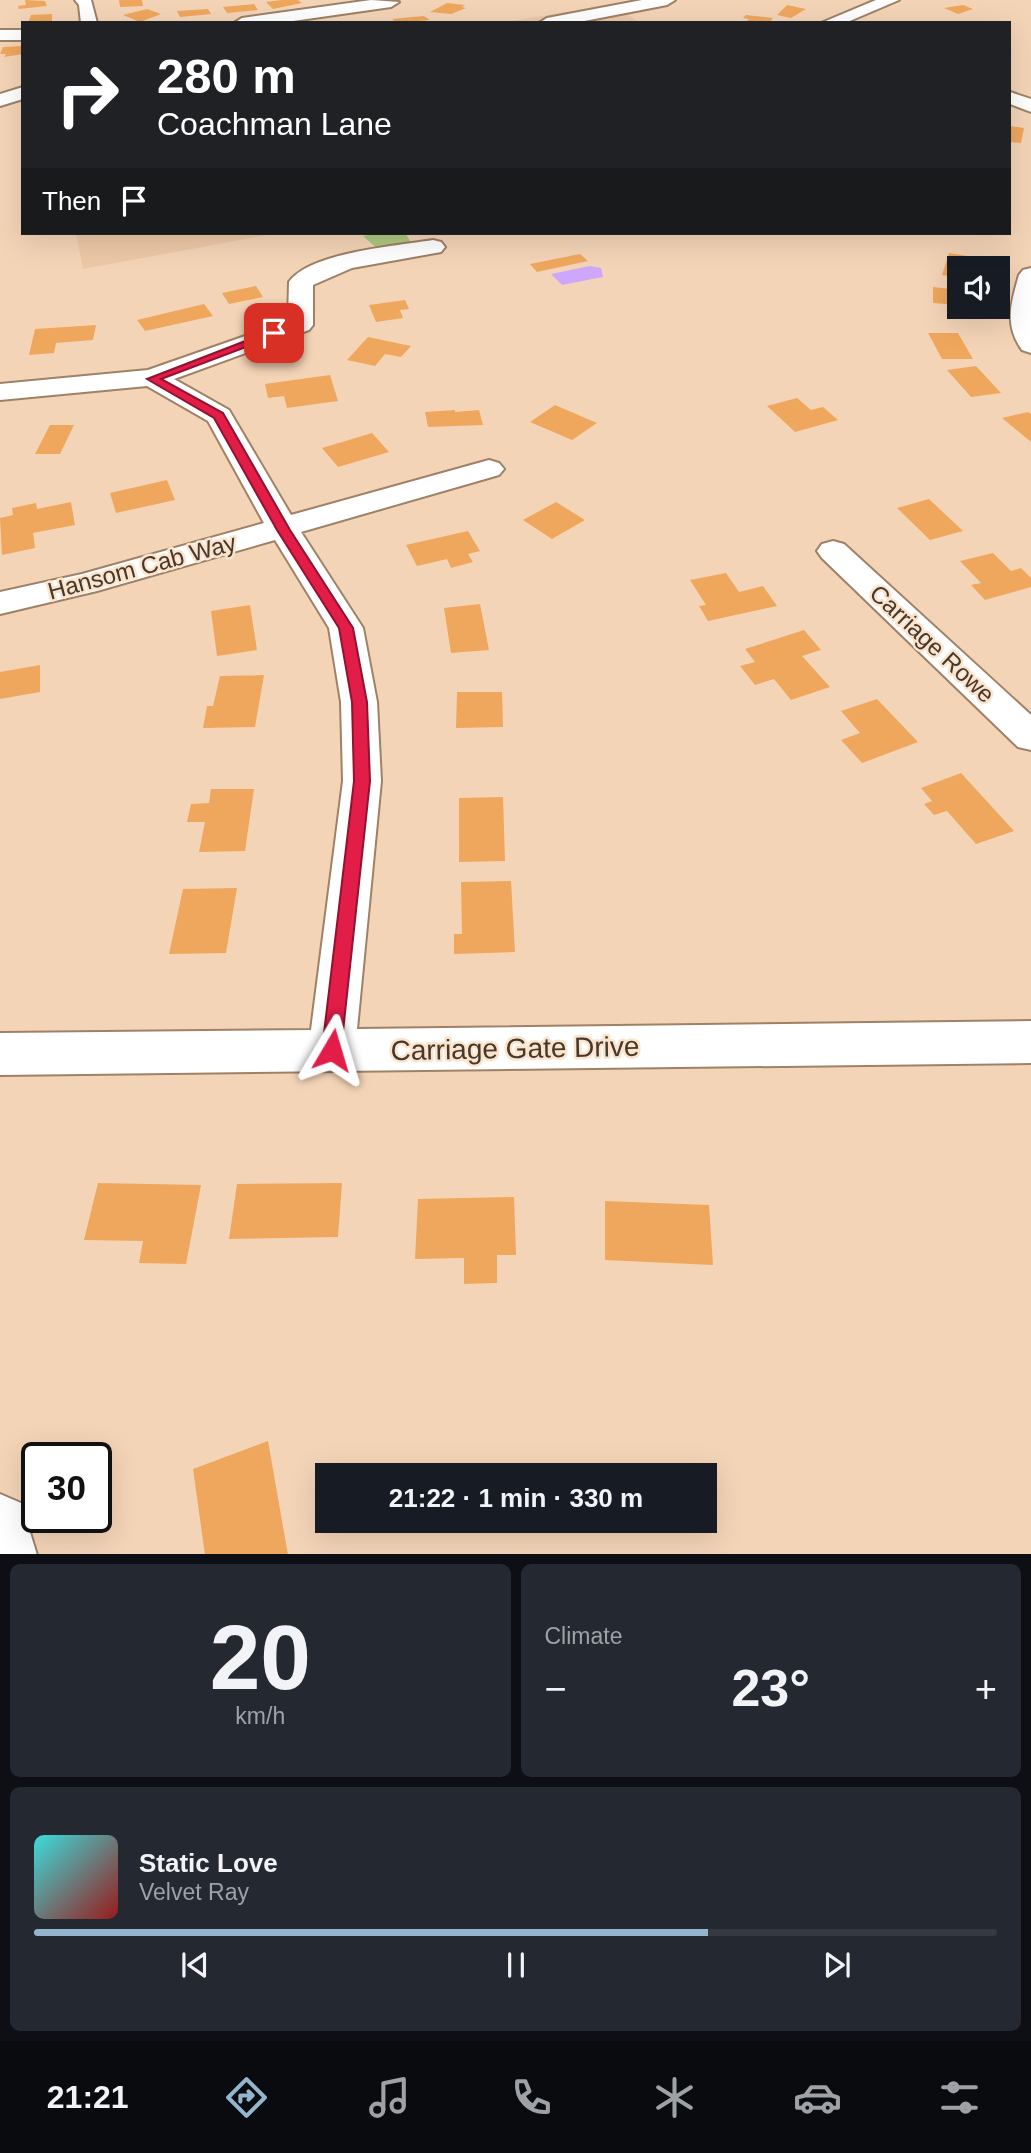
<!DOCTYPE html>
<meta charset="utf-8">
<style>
:root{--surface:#171b24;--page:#242831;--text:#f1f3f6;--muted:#9ea1a6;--line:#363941;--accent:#93b5ce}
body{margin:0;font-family:Arial,sans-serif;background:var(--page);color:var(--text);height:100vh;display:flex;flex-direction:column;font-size:26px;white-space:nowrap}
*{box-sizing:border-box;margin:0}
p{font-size:23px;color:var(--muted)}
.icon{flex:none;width:38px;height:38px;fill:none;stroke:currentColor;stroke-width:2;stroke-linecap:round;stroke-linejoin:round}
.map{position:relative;height:1554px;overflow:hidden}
.details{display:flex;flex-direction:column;gap:10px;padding:10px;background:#0d0f14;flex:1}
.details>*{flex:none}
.hud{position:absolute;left:21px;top:21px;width:990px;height:214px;border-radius:0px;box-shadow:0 7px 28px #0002;background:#202124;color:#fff;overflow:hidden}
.controls{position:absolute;left:947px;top:256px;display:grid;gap:14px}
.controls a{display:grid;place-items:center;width:63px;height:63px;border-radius:0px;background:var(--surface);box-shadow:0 7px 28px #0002;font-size:35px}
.speed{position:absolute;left:21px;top:1442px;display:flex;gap:14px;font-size:35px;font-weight:700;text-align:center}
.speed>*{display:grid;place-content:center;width:91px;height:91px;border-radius:50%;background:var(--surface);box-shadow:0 7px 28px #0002;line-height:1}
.speed .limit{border:4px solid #111;border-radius:10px;background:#fff;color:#111}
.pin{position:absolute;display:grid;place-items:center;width:60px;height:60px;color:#fff;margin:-30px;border-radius:14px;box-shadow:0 4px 10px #0006}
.me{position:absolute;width:77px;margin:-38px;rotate:7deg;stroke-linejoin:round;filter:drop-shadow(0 0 5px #0008)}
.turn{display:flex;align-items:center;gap:24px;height:147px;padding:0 21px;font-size:32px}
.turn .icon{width:91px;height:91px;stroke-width:2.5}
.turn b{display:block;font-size:49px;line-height:60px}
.then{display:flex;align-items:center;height:66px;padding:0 21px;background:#0003;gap:14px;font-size:26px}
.big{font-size:52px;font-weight:600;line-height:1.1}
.details .tile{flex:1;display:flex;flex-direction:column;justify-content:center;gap:10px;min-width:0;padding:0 24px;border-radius:10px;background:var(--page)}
.details .dial{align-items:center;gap:0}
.dial b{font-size:91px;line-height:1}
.song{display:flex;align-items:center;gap:21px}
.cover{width:84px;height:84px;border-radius:10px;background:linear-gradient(135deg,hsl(180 70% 55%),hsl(0 70% 35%))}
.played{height:7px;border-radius:4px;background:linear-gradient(90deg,var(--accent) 70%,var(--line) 70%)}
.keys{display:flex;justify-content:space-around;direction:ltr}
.heat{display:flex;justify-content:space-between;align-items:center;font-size:38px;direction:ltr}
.details .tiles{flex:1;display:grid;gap:10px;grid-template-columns:1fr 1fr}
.tile:last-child{grid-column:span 2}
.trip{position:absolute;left:315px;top:1463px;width:402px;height:70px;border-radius:0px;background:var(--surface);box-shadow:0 7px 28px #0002;font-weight:600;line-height:70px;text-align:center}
.tab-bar{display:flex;height:112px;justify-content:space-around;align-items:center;background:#090b0e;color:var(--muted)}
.tab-bar .icon{width:49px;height:49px}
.tab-bar .active{color:var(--accent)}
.tab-bar b{font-size:32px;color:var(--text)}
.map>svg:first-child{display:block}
.built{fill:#edc8a7}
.green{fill:#adc87e}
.water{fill:#cea7fd}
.building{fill:#efa75d}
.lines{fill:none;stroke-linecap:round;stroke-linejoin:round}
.minor-casing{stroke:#9e8166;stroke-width:4}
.minor{fill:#fff;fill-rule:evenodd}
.route{fill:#e11d48;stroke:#92132f;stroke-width:2}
.labels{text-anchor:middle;stroke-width:5;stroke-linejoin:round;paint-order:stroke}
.street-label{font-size:24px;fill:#45382d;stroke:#fce3cb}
.near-street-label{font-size:28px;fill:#45382d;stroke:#fce3cb}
</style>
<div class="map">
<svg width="1031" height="1555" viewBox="0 0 1031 1555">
<rect width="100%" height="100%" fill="#f4d4b7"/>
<path class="built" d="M 613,4 L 640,23 L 500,23 Z
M 76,233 L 278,233 L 83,269 Z"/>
<path class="green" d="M 380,233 L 405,233 L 413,245 L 380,251 L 363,236 Z"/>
<path class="water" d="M 590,266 L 601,268 L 603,277 L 562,285 L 551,274 Z"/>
<path class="building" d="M 25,0 L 45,1 L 47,6 L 19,9 L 18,6 L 26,5 Z
M 119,0 L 142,0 L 143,6 L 120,7 Z
M 281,0 L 298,0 L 302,3 L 273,9 L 266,2 Z
M 447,3 L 465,5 L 462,7 L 466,8 L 451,14 L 430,12 Z
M 254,4 L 258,10 L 227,13 L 223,7 Z
M 787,5 L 806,9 L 791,18 L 777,15 Z
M 963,5 L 973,9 L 958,14 L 944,8 Z
M 147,9 L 161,14 L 140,22 L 123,15 Z
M 208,9 L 211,14 L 180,17 L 177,11 Z
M 52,14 L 52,23 L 28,23 L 31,15 Z
M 746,15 L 773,18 L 769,23 L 754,23 L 747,21 L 749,19 L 743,18 Z
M 424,16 L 430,20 L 397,23 L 392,19 Z
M 23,46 L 23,54 L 4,57 L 6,54 L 0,54 L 3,47 Z
M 1010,126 L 1024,128 L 1021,143 L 1010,142 Z
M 949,253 L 980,258 L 978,268 L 959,268 L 959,278 L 942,275 Z
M 580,254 L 588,261 L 537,272 L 530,264 Z
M 256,286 L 263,297 L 229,304 L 222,293 Z
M 933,287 L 959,290 L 959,305 L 933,303 Z
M 405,300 L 409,309 L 400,310 L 403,318 L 376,322 L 369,305 Z
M 204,304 L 213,316 L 145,331 L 137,320 Z
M 96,325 L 93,340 L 56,343 L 54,353 L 29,355 L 35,329 Z
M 928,333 L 958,333 L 973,359 L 942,359 Z
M 368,337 L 411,346 L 401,357 L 385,354 L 375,366 L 347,360 Z
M 976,366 L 1001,393 L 971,397 L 947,370 Z
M 330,375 L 338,401 L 287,408 L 284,396 L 268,398 L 265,384 Z
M 797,398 L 811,410 L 823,407 L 838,420 L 795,432 L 767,406 Z
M 555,405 L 597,423 L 572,440 L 530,422 Z
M 455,410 L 455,412 L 479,410 L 483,425 L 428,427 L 425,412 Z
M 1028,412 L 1031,414 L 1031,442 L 1002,418 Z
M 50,425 L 74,425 L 60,454 L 35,454 Z
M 372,433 L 389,452 L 338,467 L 322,448 Z
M 167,480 L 175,500 L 116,513 L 110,493 Z
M 929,499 L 963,531 L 930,540 L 897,508 Z
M 71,502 L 75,525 L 33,533 L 35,548 L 2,555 L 0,518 L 13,515 L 12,508 L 36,503 L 37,509 Z
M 556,502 L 585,520 L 552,539 L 523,520 Z
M 468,531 L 480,551 L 468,554 L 473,562 L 451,568 L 447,559 L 417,566 L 406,545 Z
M 993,553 L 1011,571 L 1021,568 L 1031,578 L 1031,587 L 985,600 L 971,585 L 981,583 L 960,561 Z
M 726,573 L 739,592 L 763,586 L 777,606 L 708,621 L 699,606 L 706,605 L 690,580 Z
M 480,604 L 489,650 L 451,653 L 444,608 Z
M 250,605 L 257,650 L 217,656 L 211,611 Z
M 804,630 L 821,650 L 802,656 L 830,687 L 791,700 L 774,679 L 755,685 L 740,666 L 755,662 L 745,649 Z
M 40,665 L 40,692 L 0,699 L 0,672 Z
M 264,675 L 255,727 L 203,728 L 207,706 L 213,706 L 220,676 Z
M 457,692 L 502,692 L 503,727 L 456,728 Z
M 877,699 L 918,742 L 862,763 L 841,740 L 860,733 L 841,711 Z
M 961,773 L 1014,831 L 976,844 L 947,811 L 934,815 L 924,804 L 932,801 L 921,788 Z
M 211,789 L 254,789 L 245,851 L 199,852 L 205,822 L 187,822 L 191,804 L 209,803 Z
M 503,797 L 505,861 L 459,862 L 459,798 Z
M 511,881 L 515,952 L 454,954 L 454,934 L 462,934 L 461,882 Z
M 237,888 L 226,953 L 169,954 L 183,889 Z
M 98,1183 L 201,1185 L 186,1264 L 139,1263 L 143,1241 L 84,1240 Z
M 342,1183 L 338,1237 L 229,1239 L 237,1184 Z
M 514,1197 L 516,1255 L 497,1255 L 497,1283 L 464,1284 L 464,1258 L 415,1259 L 418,1199 Z
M 605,1201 L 709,1205 L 713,1265 L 605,1260 Z
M 268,1441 L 288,1555 L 205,1555 L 193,1469 Z"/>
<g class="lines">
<g class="minor-casing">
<path id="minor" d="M 75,0 L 91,0 L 97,23 L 81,23 L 79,5 Z
M 371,0 L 399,2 L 391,7 L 279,23 L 234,23 L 242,18 Z
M 642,0 L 675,0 L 667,5 L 574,23 L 539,23 L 547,18 Z
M 876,0 L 899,0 L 845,23 L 821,23 Z
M 0,30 L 23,30 L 23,40 L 0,40 Z
M 23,87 L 23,99 L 0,106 L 0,94 Z
M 1010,92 L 1031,99 L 1031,112 L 1010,104 Z
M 433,240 L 441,242 L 445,247 L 441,252 L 352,268 L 313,285 L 313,325 L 309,330 L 174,379 L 229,410 L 291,515 L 489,460 L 499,463 L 504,469 L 499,475 L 301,532 L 363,628 L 377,702 L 381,781 L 357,1029 L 1031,1021 L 1031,1063 L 0,1075 L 0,1033 L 311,1030 L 343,781 L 341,702 L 329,628 L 275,540 L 97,591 L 0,614 L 0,592 L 82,574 L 264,523 L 208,421 L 147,386 L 0,400 L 0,384 L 148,370 L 288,321 L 289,282 C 310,252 398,246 433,240 Z
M 1031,268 L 1031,353 L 1022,350 C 1004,325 1011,303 1019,275 L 1023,270 Z
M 833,541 L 844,544 L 1031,715 L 1031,750 L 1018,747 L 822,558 L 817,551 L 822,544 Z
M 0,1494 L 21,1503 L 37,1555 L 0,1555 Z"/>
</g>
<use href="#minor" class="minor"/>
</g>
<path class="route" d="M 274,330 L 279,333 L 278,335 L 161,379 L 223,413 L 290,530 L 353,628 L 367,702 L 370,781 L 341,1050 L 338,1056 L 332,1058 L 325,1056 L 322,1050 L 354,781 L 352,702 L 339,628 L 277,530 L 214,418 L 147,379 Z"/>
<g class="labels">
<g class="street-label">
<text transform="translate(142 567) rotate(-15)" y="8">Hansom Cab Way</text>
<text transform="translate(932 644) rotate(43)" y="8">Carriage Rowe</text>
</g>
<g class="near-street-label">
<text transform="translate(515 1048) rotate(-1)" y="10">Carriage Gate Drive</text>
</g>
</g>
</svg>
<div class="controls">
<a><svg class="icon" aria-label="sound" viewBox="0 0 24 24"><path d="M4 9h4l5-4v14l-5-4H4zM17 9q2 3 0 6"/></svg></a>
</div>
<div class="speed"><div class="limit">30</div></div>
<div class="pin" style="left:274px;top:333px;background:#d93025"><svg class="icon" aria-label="arrive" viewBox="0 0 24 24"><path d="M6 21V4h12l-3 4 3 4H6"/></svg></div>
<svg class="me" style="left:332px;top:1050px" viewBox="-20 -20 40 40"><path d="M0-17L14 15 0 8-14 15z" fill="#e11d48" stroke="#fff" stroke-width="4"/></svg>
<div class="trip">21:22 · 1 min · 330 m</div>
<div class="hud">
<div class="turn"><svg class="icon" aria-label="right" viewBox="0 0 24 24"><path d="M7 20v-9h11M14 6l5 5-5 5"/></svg><div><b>280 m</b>Coachman Lane</div></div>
<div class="then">Then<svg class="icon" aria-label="arrive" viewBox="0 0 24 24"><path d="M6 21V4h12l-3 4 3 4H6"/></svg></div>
</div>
</div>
<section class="details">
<div class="tiles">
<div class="tile dial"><b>20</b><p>km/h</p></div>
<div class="tile"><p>Climate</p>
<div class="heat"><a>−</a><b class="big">23°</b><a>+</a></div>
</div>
<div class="tile">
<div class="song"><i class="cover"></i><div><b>Static Love</b><p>Velvet Ray</p></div></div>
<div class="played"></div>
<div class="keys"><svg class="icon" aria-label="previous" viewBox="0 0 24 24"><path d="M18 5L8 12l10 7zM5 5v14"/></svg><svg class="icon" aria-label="pause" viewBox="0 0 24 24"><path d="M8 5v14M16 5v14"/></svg><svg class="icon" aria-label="next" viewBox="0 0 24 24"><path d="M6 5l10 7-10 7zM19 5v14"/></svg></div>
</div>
</div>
</section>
<nav class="tab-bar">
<b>21:21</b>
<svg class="icon active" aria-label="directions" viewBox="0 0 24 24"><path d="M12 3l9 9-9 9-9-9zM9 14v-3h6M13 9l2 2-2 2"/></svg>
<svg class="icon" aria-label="music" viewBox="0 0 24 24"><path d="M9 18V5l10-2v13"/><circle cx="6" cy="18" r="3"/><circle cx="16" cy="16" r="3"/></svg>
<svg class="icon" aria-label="phone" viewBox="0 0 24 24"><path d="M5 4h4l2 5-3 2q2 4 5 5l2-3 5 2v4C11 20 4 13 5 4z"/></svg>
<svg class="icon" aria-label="climate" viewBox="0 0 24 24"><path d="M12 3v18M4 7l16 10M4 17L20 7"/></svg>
<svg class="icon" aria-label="car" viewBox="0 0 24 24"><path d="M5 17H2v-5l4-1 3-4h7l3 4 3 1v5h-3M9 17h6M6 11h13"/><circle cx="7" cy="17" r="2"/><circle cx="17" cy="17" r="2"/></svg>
<svg class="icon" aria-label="filters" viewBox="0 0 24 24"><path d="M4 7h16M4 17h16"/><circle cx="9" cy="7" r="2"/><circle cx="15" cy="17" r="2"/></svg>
</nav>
